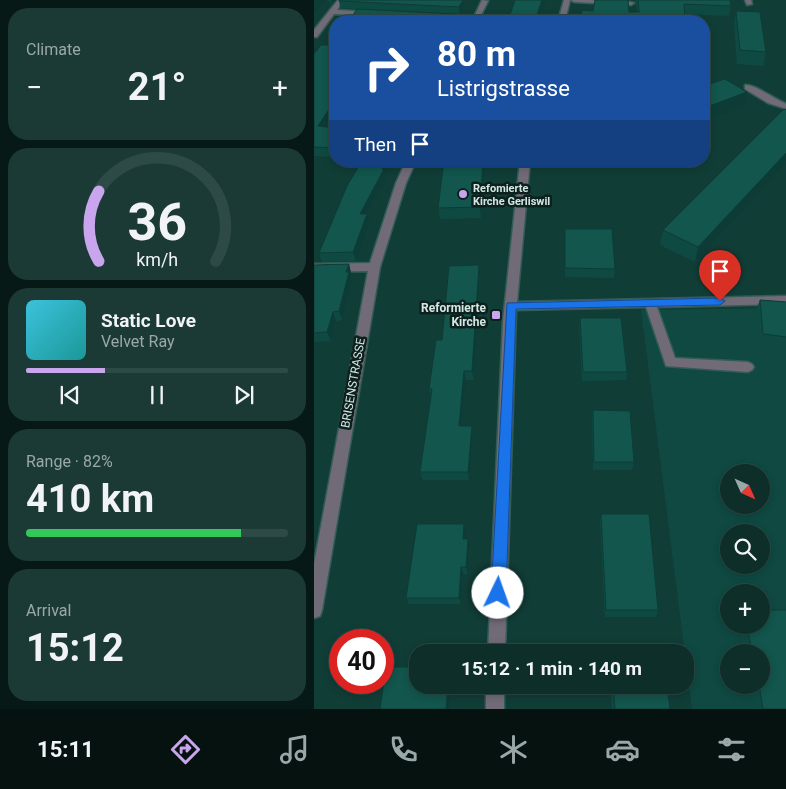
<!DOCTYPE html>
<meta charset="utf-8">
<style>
:root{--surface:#0d2e29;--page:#1b3a35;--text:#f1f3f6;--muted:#9aa8a8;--line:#2d4a46;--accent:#c9a5ee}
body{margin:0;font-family:Roboto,sans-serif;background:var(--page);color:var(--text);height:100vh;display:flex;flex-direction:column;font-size:19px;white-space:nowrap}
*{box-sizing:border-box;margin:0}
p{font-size:16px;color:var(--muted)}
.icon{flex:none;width:28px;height:28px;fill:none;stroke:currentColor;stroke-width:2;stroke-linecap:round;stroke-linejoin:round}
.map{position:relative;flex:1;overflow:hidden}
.side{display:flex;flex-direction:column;gap:8px;padding:8px;background:#071917;width:314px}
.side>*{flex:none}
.banner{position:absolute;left:15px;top:15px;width:381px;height:152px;border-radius:20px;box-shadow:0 2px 8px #0003,0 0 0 1px var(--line);background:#1a4fa0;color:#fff;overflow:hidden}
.needle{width:32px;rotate:135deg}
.buttons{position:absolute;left:406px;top:464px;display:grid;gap:10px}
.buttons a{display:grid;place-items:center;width:50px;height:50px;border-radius:50%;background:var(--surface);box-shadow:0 2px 8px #0003,0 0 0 1px var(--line);font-size:25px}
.speed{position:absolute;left:15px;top:629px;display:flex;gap:10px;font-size:25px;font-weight:700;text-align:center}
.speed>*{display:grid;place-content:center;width:65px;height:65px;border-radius:50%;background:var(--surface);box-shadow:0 2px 8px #0003,0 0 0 1px var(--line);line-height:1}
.speed .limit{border:8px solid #d22;background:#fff;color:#111}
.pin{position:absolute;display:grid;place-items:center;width:42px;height:42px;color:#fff;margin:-51px -21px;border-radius:50% 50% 50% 0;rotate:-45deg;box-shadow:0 0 5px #0007}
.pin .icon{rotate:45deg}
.me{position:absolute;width:55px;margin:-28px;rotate:3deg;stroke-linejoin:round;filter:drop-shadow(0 0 4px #0008)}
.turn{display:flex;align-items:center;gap:18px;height:105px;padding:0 25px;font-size:22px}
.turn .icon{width:65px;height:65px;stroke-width:2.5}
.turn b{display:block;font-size:35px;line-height:42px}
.then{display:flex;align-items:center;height:48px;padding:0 25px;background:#0003;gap:10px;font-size:19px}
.big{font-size:38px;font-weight:700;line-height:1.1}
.side .card{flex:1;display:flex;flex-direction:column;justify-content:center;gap:8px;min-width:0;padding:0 18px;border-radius:20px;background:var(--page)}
.side .dial{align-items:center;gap:0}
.dial svg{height:130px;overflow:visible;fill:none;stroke:var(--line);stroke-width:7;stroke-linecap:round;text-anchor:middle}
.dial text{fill:var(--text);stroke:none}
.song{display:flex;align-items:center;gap:15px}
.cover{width:60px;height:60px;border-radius:8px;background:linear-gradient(135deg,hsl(190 70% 55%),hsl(180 70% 35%))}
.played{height:5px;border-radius:2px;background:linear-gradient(90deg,var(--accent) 30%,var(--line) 30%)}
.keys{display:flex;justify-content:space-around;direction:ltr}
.heat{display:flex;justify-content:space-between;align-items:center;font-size:28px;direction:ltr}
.charge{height:8px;border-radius:4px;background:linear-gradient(90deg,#34c759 82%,var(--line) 0)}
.trip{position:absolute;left:95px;top:644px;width:285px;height:50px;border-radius:20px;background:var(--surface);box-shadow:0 2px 8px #0003,0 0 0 1px var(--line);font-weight:700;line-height:50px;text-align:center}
.tab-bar{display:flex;height:80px;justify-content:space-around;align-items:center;background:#051210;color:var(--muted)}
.tab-bar .icon{width:35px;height:35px}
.tab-bar .active{color:var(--accent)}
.tab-bar b{font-size:22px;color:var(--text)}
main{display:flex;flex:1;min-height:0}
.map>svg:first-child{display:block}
.built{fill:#0f4942;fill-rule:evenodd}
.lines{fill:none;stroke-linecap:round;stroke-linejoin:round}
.minor-casing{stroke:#345c56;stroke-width:3}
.minor{fill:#716b78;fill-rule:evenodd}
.wall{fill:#0f4a42}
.shaded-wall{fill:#0d3c36}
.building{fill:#12564d;stroke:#0d3c36}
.route{fill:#1a73e8;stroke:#114b97}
.poi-dot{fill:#c9a5ee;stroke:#0e201d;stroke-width:2}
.labels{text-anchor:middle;stroke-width:5;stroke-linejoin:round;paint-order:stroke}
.far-poi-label{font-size:11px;font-weight:bold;fill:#d1e8e3;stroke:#0e201d;text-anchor:start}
.poi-label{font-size:12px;font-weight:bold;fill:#d1e8e3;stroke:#0e201d;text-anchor:end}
.street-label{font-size:12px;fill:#d1e8e3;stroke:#0e201d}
</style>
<main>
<section class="side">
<div class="card"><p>Climate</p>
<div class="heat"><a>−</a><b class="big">21°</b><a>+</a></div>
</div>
<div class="card dial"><svg viewBox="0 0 100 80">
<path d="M14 69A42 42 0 1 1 86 69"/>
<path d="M14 69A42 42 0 0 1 14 26" stroke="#c9a5ee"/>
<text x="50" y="56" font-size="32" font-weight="700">36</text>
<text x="50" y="72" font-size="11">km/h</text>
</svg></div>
<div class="card">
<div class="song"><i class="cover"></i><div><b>Static Love</b><p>Velvet Ray</p></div></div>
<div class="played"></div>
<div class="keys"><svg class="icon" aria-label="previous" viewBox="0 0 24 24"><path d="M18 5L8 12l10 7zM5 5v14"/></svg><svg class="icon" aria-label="pause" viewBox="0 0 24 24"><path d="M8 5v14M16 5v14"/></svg><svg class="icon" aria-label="next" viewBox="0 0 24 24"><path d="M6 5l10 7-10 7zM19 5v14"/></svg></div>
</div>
<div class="card"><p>Range · 82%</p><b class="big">410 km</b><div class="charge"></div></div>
<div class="card"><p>Arrival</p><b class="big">15:12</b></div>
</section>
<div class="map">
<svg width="473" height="709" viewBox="0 0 473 709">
<rect width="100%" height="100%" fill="#113d37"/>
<path class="built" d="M 472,308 L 472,709 L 378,709 L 327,310 ZM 415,472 L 448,472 L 448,505 L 415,505 ZM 415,532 L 448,532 L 448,565 L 415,565 ZM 415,592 L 448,592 L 448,625 L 415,625 ZM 415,652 L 448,652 L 448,685 L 415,685 Z"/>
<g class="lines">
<g class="minor-casing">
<path id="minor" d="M 24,0 L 30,0 L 23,10 L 57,12 L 60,14 L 57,16 L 20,14 L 3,37 L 0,37 L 0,30 Z
M 168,0 L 174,1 L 164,21 L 124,19 L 121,17 L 124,15 L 160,17 Z
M 250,0 L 256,0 L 251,21 L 244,21 Z
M 257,0 C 271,0 309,0 320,3 L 317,5 L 260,2 Z
M 431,0 L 437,0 L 438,4 L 433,5 Z
M 431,85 C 441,84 461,100 473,104 L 473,109 L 454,103 L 431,89 Z
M 92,161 L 102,161 L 92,183 L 66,267 L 8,610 L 6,616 L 0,618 L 0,564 L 54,271 L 0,272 L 0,264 L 56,263 L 82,183 Z
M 206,161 L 216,161 L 203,302 L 473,296 L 473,304 L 343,307 L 361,358 L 434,362 L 438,364 L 440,367 L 438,370 L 434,372 L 352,366 L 332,307 L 202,310 L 191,652 L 174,652 L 189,321 Z
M 172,685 L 190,685 L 190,709 L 172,709 Z"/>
</g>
<use href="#minor" class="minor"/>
</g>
<path class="wall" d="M 13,0 L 22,0 L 18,4 Z
M 25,0 L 150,0 L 150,5 L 146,14 L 26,8 Z
M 321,0 L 416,0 L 417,6 L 415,16 L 315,12 L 323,12 Z
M 422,11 L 452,52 L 449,66 L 423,64 L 420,24 Z
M 21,41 L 21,112 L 12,127 L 21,128 L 21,157 L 0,156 L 0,54 L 18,45 Z
M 470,109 L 381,262 L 346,245 L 349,230 Z
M 48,161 L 78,161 L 71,176 L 72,179 L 53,214 L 56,223 L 42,261 L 8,262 L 5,253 Z
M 130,161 L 171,161 L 167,218 L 126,219 L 124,208 Z
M 255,161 L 289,161 L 289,165 L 255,163 Z
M 251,229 L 301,269 L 300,278 L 251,277 Z
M 35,264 L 37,273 L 37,276 L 38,281 L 28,320 L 22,321 L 17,341 L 0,342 L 0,265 Z
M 166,274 L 160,380 L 152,380 L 147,426 L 159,434 L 155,480 L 109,480 L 106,472 L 117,397 L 115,389 L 128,340 Z
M 446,300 L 473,302 L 473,351 L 443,348 L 441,313 Z
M 266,318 L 313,372 L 312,380 L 268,381 L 265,327 Z
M 279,410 L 320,462 L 318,470 L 279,470 L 278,419 Z
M 287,514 L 344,610 L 342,617 L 291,617 L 286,522 Z
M 152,531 L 151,539 L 156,546 L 154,574 L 149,574 L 147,604 L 95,604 L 92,598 Z
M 424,625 L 448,625 L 473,709 L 440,709 L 435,685 L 448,685 L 448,652 L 429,652 Z
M 296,685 L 353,685 L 356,709 L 298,709 Z"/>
<path class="shaded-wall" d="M 4,0 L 12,0 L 0,14 L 0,4 Z
M 17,0 L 22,0 L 18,4 Z
M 149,0 L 150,0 L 150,5 L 146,14 L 145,7 Z
M 228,0 L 232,0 L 225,21 L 221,21 Z
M 141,14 L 142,21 L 137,21 Z
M 433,92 L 430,106 L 390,122 L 390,108 Z
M 21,100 L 21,112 L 7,135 L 4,126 Z
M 473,152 L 473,162 L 381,262 L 384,247 Z
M 72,161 L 78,161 L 71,176 L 72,179 L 53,214 L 56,223 L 42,261 L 39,252 L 46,214 Z
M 169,161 L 171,161 L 167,218 L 166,207 Z
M 35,264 L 37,273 L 37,276 L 38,281 L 28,320 L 25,311 L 32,272 Z
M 165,265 L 166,274 L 160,380 L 158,371 Z
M 19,312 L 22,321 L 17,341 L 13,332 Z
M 150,371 L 152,380 L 146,434 L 145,426 Z
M 158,426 L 159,434 L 155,480 L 154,472 Z
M 150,524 L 152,531 L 151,546 L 149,539 Z
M 154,539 L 156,546 L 154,574 L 152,567 Z
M 147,567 L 149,574 L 147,604 L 145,598 Z
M 134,685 L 137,685 L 135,709 L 132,709 Z"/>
<path class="building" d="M 25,0 L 149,0 L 145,7 L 25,1 Z
M 201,0 L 228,0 L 221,21 L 194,21 Z
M 281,0 L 314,0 L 315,12 L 325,12 L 324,0 L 416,0 L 417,6 L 370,4 L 371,21 L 266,21 L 268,10 L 279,11 Z
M 43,9 L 141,14 L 137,21 L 35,21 Z
M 422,11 L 446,12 L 452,52 L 426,50 Z
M 21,41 L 21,100 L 4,126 L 21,128 L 21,148 L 0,147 L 0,54 L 7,45 L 18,45 Z
M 411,79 L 433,92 L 390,108 L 390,86 Z
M 470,109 L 473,110 L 473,152 L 384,247 L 349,230 Z
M 48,161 L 72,161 L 68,169 L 70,169 L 46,214 L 53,214 L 39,252 L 5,253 L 33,186 Z
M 130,161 L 169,161 L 166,207 L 124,208 Z
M 251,229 L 298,229 L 301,269 L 251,268 Z
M 35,264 L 32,272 L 35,272 L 25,311 L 19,312 L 13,332 L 0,333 L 0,265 Z
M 165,265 L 158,371 L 150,371 L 145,426 L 158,426 L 154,472 L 106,472 L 118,389 L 115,389 L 122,340 L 128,340 L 135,266 Z
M 446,300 L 473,302 L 473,337 L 449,334 Z
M 266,318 L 307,318 L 313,372 L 269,372 Z
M 279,410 L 316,411 L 320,462 L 280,462 Z
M 287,514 L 335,514 L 344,610 L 292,610 Z
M 103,524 L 150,524 L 149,539 L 154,539 L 152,567 L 147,567 L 145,598 L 92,598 Z
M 448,610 L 473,610 L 473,709 L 449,709 L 445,685 L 448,685 L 448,652 L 438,652 L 433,625 L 448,625 Z
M 72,667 L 104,667 L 104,685 L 134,685 L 132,709 L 66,709 Z
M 299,685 L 353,685 L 356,709 L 301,709 Z"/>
<path class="route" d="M 406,298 L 411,301 L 406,305 L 202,309 L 192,593 L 190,598 L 184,600 L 179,598 L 177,593 L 193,303 Z"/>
<g class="poi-dot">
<circle cx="149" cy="194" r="5"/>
<rect x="177" y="310" width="10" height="10" rx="2.5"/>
</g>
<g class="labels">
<g class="far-poi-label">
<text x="159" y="192">Refomierte<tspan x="159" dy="13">Kirche Gerliswil</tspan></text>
</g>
<g class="poi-label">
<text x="172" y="312">Reformierte<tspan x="172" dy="14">Kirche</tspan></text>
</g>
<g class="street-label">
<text transform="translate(39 383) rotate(-80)" y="4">BRISENSTRASSE</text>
</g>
</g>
</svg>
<div class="buttons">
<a><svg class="needle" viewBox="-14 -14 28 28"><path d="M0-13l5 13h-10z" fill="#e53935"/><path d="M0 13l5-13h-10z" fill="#9aa8a8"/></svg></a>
<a><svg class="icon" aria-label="search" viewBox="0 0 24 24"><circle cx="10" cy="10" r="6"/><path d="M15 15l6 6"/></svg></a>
<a>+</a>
<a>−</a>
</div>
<div class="speed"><div class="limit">40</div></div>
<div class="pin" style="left:406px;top:301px;background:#d93025"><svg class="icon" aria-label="arrive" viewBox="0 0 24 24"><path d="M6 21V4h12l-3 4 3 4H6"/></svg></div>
<svg class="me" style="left:184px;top:593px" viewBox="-20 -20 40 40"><circle r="19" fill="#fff"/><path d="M0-13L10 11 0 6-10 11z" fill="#1a73e8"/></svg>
<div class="trip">15:12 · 1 min · 140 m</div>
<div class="banner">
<div class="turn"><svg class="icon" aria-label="right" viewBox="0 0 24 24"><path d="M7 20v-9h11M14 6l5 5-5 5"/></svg><div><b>80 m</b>Listrigstrasse</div></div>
<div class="then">Then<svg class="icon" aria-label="arrive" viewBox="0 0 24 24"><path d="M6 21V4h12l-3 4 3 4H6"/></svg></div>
</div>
</div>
</main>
<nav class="tab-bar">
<b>15:11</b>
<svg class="icon active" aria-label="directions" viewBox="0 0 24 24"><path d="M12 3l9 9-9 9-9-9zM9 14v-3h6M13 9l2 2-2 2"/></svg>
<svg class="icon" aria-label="music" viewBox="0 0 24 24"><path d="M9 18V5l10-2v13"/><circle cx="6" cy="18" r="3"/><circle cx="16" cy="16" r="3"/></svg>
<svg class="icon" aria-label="phone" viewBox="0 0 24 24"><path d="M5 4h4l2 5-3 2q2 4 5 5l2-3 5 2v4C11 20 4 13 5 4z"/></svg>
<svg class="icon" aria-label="climate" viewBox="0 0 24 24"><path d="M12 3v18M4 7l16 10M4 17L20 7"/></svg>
<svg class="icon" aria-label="car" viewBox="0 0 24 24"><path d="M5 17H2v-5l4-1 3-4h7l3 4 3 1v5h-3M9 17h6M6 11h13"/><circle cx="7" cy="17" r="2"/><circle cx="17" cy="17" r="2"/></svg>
<svg class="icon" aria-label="filters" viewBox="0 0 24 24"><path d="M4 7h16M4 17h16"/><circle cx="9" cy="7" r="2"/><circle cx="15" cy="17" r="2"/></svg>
</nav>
